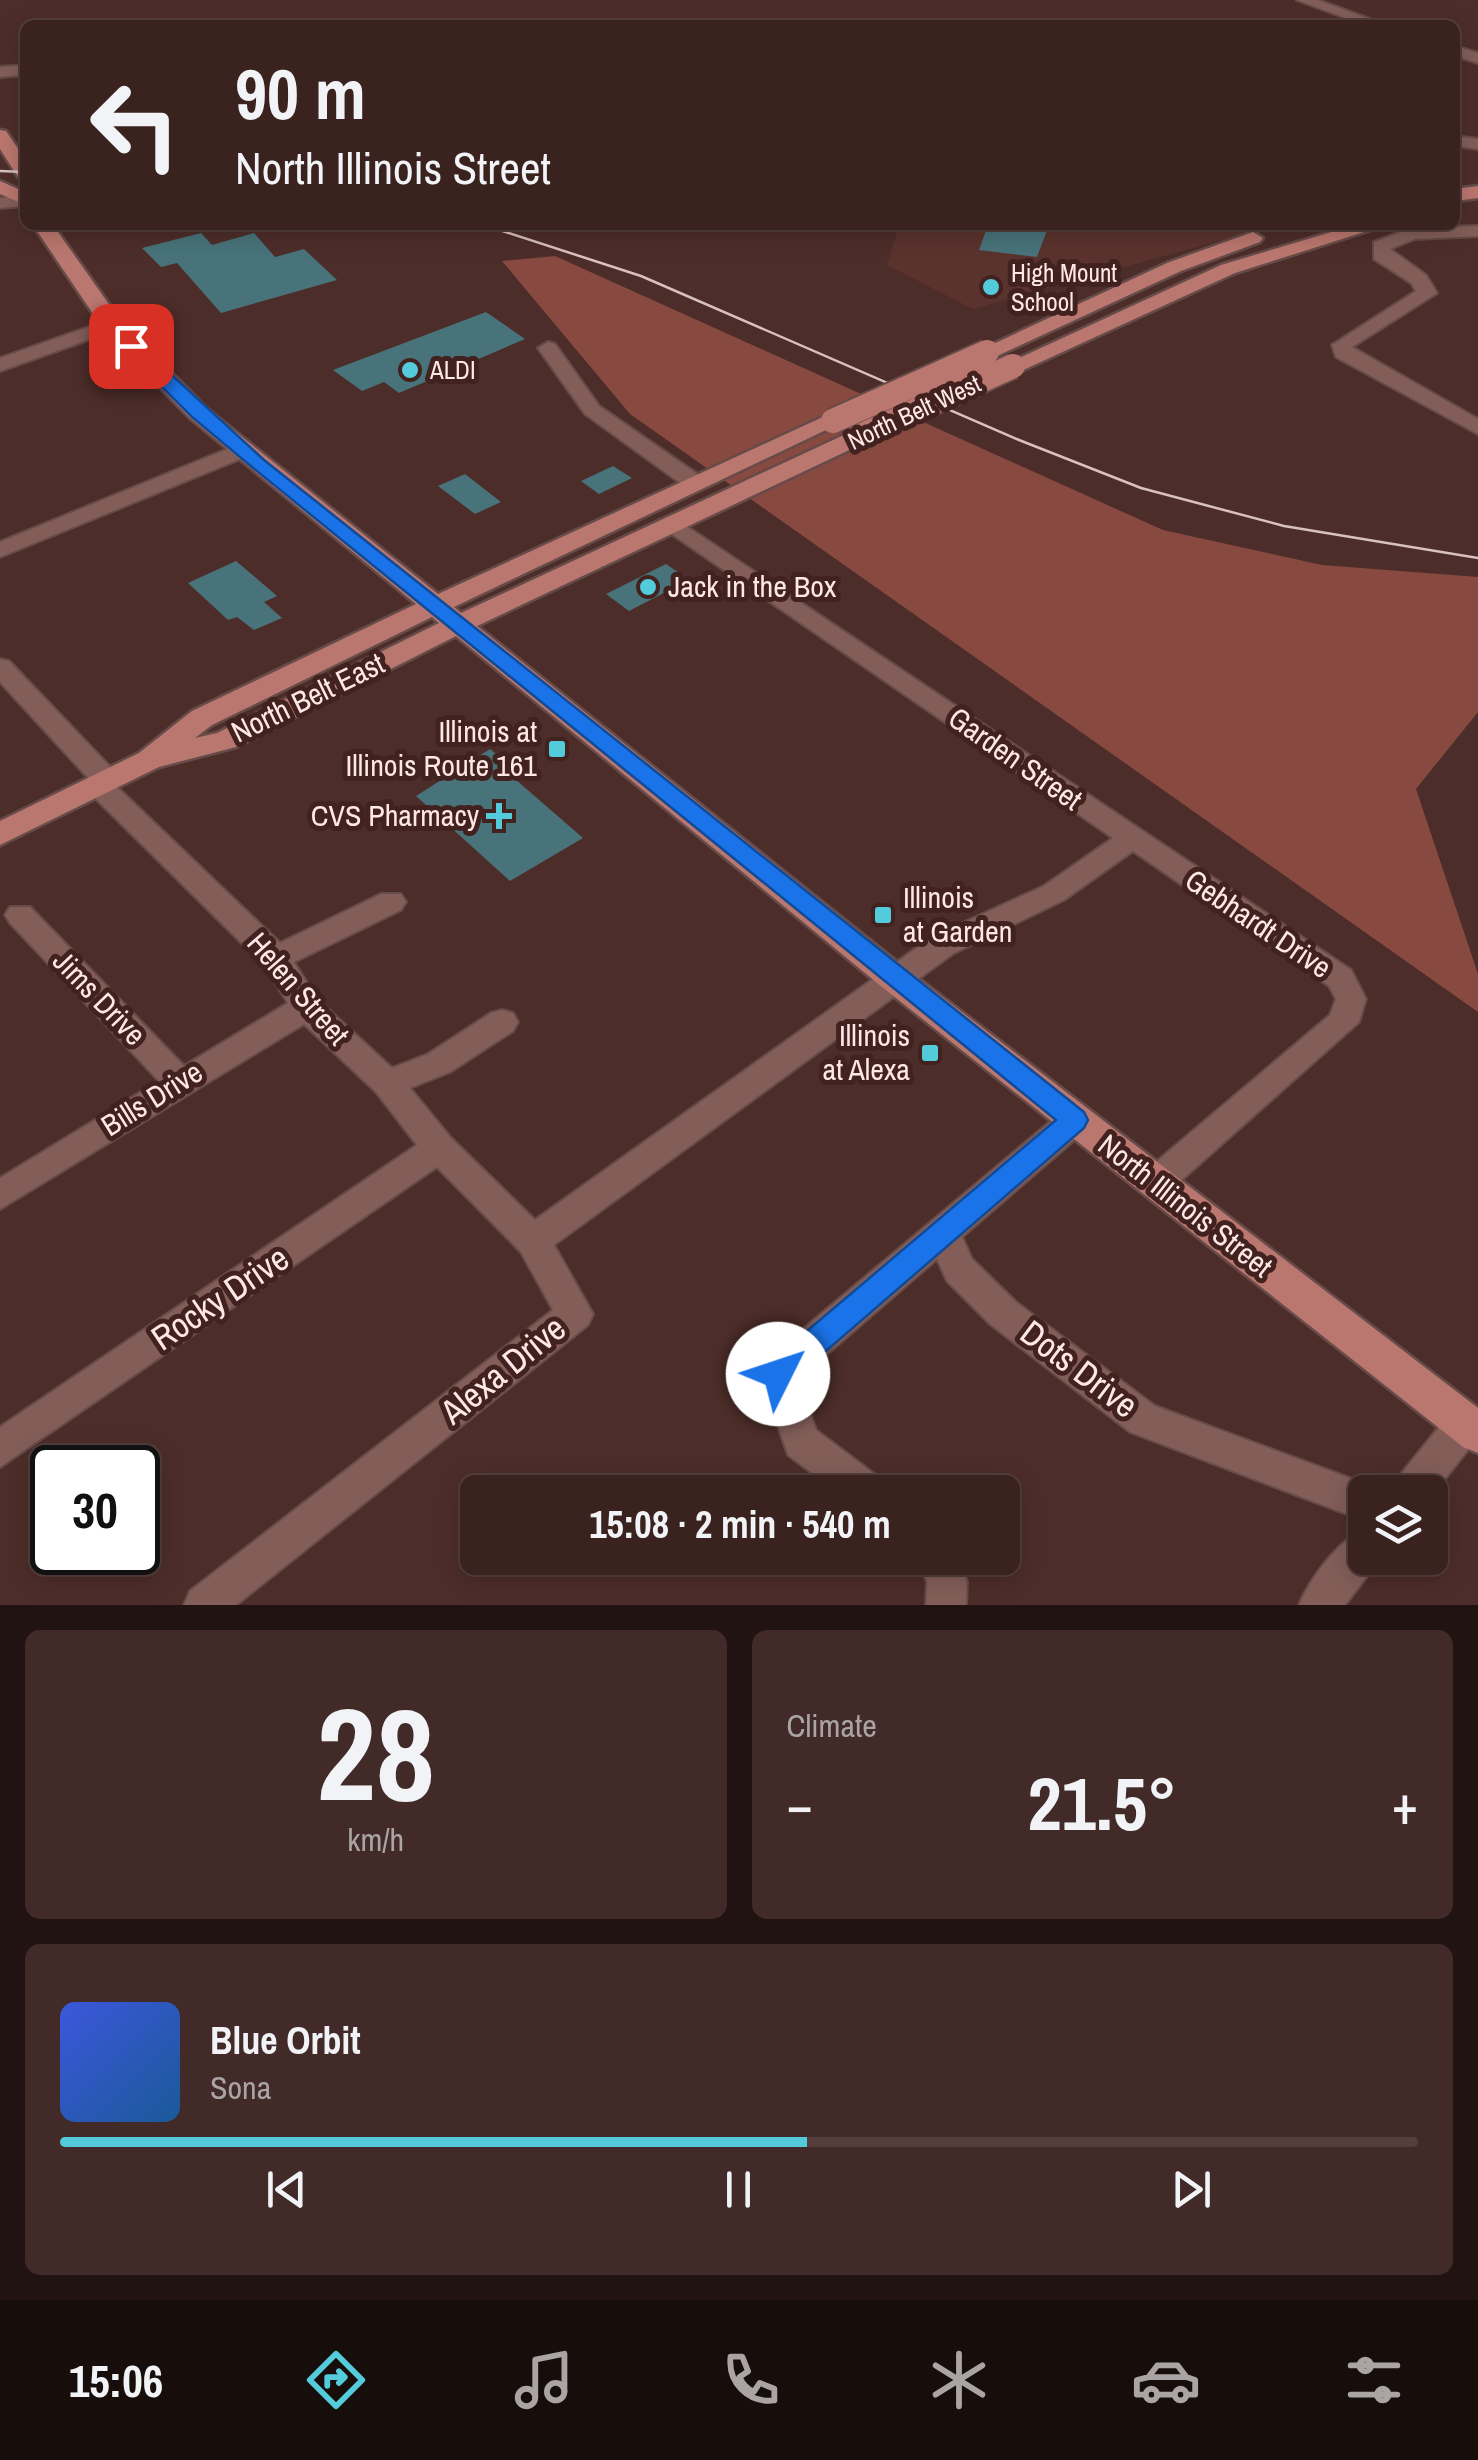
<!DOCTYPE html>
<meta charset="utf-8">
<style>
:root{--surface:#3a221f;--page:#412a28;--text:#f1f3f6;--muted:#aba4a4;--line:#543f3d;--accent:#53cbdb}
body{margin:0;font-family:"Archivo Narrow",sans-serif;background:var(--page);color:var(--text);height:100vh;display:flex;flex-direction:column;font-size:38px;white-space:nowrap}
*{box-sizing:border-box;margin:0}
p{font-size:32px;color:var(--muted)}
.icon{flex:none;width:55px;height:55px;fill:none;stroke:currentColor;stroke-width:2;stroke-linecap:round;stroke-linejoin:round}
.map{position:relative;height:1605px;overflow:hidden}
.panel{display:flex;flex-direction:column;gap:25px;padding:25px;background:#201311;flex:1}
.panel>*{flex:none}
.top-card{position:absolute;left:20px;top:20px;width:1440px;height:210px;border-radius:15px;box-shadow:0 5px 25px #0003,0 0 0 2px var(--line);background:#3a221f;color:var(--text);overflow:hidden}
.buttons{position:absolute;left:1348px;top:1475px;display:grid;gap:20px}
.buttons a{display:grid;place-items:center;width:100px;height:100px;border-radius:15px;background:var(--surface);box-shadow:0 5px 25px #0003,0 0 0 2px var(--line);font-size:50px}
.speed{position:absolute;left:30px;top:1445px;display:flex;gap:20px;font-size:50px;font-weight:700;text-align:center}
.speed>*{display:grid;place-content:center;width:130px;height:130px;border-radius:50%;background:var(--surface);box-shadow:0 5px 25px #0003,0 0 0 2px var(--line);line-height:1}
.speed .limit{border:5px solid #111;border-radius:15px;background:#fff;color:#111}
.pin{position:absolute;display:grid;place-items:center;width:85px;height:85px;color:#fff;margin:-42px;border-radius:20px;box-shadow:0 5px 15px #0006}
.me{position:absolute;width:110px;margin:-55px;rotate:49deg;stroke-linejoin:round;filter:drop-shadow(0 0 8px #0008)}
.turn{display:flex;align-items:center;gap:35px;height:210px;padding:0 50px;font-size:45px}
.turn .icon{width:130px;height:130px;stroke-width:2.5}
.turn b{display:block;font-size:70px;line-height:85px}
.big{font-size:75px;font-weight:700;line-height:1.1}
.panel .widget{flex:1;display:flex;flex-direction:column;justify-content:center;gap:15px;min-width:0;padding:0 35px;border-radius:15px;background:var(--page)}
.panel .dial{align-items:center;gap:0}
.dial b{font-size:130px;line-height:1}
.song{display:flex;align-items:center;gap:30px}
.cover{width:120px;height:120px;border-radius:15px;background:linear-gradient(135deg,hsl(230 70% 55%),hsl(210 70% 35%))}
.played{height:10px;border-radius:5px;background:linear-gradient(90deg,var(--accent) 55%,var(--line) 55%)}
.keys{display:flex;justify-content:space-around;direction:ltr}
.heat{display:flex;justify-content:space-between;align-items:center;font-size:55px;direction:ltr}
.panel .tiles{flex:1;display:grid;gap:25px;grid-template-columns:1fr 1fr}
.widget:last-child{grid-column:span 2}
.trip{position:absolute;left:460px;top:1475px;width:560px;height:100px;border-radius:15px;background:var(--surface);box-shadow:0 5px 25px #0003,0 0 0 2px var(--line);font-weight:700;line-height:100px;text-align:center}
.dock{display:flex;height:160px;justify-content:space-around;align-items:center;background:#170e0c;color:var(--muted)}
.dock .icon{width:70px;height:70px}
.dock .active{color:var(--accent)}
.dock b{font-size:45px;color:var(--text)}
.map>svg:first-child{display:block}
.built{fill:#5b332e}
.green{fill:#884941}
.building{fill:#48737a}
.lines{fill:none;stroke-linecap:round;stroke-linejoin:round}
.minor-casing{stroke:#664b48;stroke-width:4}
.major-casing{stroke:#664b48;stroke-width:5}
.minor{fill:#835e59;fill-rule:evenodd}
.major{fill:#ba776f;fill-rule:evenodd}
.tram{stroke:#d9c1bd;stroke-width:2.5}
.major-bridge-casing{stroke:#664b48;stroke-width:28;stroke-linecap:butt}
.major-bridge{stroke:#ba776f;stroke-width:24}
.route{fill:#1a73e8;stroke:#114b97;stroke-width:2.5}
.poi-dot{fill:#53cbdb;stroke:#42221f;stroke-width:4}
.labels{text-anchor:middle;stroke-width:10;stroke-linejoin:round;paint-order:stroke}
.far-poi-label{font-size:25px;fill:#fee8e5;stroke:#42221f;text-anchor:start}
.far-street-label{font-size:25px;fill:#fee8e5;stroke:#42221f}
.poi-label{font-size:30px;fill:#fee8e5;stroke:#42221f;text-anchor:end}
.street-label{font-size:30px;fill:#fee8e5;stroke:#42221f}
.near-street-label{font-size:35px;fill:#fee8e5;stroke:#42221f}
</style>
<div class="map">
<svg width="1478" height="1605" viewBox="0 0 1478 1605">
<rect width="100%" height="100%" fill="#4d2d29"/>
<path class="built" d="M 899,225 L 1276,225 L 973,309 L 887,265 Z"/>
<path class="green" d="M 555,256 L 1163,530 L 1322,565 L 1478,577 L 1478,712 L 1416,789 L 1478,974 L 1478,1012 L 630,414 L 502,261 Z"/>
<path class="building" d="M 988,225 L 1049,225 L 1037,257 L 979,250 Z
M 201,233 L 212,245 L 254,233 L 275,257 L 304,249 L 337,280 L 221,313 L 177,263 L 161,267 L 142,248 Z
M 486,312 L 525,339 L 399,393 L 384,382 L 362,391 L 333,370 Z
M 613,466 L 632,478 L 599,494 L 581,481 Z
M 465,474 L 501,502 L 475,514 L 438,486 Z
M 236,561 L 277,596 L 264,602 L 282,618 L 254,630 L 237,617 L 228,620 L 188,583 Z
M 666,564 L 689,580 L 629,611 L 606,594 Z
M 490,749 L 522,775 L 515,779 L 583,838 L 510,881 L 416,796 Z"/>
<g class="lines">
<g class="minor-casing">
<path id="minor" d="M 1297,0 L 1318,0 L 1386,25 L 1364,25 Z
M 1455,46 L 1478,53 L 1478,63 L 1455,56 Z
M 25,65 L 25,75 L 0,77 L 0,67 Z
M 1455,136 L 1478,139 L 1478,149 L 1455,146 Z
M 25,196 L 25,206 L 0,208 L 0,198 Z
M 1478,226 L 1478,236 L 1415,239 L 1390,249 L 1426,275 L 1437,293 L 1352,347 L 1478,419 L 1478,434 L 1336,357 L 1332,345 L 1416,291 L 1411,283 L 1374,259 L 1374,242 L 1412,228 Z
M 112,319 L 119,321 L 119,329 L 0,371 L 0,358 Z
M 548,342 L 555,344 L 599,406 L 703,478 L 703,488 L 687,488 L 585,414 L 538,348 Z
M 242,443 L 250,445 L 250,455 L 0,557 L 0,542 Z
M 671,516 L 1351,970 L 1366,999 L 1359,1022 L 1167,1193 L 1155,1197 L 1143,1193 L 1138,1183 L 1143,1173 L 1330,1015 L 1336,999 L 1329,986 L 1133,851 L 1064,900 L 954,953 L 554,1245 L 593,1314 L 588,1325 L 236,1605 L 184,1605 L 190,1591 L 553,1310 L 521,1252 L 437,1167 L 0,1467 L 0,1427 L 417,1145 L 376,1092 L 304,1024 L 0,1209 L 0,1178 L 159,1081 L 10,923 L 5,915 L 10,907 L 30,907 L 184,1066 L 288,1003 L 265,966 L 89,792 L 85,785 L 89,779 L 0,682 L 0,659 L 9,661 L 117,774 L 121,781 L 117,787 L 280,943 L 381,894 L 401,894 L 406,902 L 401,910 L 294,962 L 317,999 L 392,1068 L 428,1054 L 491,1013 L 502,1010 L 513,1013 L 518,1022 L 513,1031 L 450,1072 L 410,1088 L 451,1138 L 535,1220 L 932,937 L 1044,886 L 1113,838 L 663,528 L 659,523 Z
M 1075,1107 L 1087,1111 L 1091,1120 L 1087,1129 L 962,1237 L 972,1259 L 1016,1302 L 1155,1406 L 1379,1489 L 1380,1492 L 1365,1492 L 1365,1521 L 1130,1432 L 990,1324 L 947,1281 L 937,1259 L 798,1379 L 816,1430 L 881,1479 L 886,1492 L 837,1492 L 788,1455 L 760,1373 L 765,1361 L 1063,1111 Z
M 1465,1406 L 1478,1411 L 1478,1437 L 1430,1498 L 1430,1492 L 1392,1492 L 1397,1479 L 1452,1411 Z
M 1365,1529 L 1365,1558 L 1381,1558 L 1345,1605 L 1299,1605 C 1310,1579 1338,1540 1365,1529 Z
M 918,1558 L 958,1558 L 967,1582 L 966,1605 L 926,1605 L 927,1582 Z"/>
</g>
<g class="major-casing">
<path id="major" d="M 0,130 L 6,131 L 25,159 L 25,179 L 18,177 L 0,149 Z
M 0,181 L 25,192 L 25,205 L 0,194 Z
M 1478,186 L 1478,198 L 1455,201 L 1455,189 Z
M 33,225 L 53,225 L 120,320 L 206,408 L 438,594 L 825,416 L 833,414 L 845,421 L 454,607 L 461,613 L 846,434 L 862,434 L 862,444 L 477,626 L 906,969 L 1478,1408 L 1478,1453 L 1463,1447 L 882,987 L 456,636 L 236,747 L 159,767 L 0,845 L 0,821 L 139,753 L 192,711 L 416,604 L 190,418 L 104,330 ZM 432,617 L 439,623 L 217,733 L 195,738 L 212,725 Z
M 1355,225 L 1386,225 L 1235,273 L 1021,371 L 1013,373 L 1002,366 L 1221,265 Z
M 1253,232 L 1263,238 L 1260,242 L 1181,271 L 995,357 L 987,359 L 976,352 L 1167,263 Z"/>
</g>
<use href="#minor" class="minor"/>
<use href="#major" class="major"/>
<path class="tram" d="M 0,171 L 25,172
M 484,225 L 641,276 L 1019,440 L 1141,488 L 1284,526 L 1478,558"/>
<g class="major-bridge-casing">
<path id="major-bridge" d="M 833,421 L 987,352
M 854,439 L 1013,366"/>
</g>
<use href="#major-bridge" class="major-bridge"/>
</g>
<path class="route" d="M 125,343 L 137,343 L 264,460 L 1084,1112 L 1088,1120 L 1084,1128 L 789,1383 L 778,1388 L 768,1383 L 763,1374 L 768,1364 L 1056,1120 L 252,467 L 192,417 L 125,350 Z"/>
<g class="poi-dot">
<circle cx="991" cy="287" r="10"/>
<circle cx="410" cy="370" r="10"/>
<circle cx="648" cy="587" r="10"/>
<rect x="547" y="739" width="20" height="20" rx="5"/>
<path d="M494 801h10v10h10v10h-10v10h-10v-10h-10v-10h10z"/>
<rect x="873" y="905" width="20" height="20" rx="5"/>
<rect x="920" y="1043" width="20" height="20" rx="5"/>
</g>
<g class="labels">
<g class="far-poi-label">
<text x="1011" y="282">High Mount<tspan x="1011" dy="29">School</tspan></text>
<text x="430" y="379">ALDI</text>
</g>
<g class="far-street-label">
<text transform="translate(914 412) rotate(-25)" y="9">North Belt West</text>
</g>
<g class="poi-label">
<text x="668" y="597" text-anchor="start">Jack in the Box</text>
<text x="537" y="742">Illinois at<tspan x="537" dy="34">Illinois Route 161</tspan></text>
<text x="479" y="826">CVS Pharmacy</text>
<text x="903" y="908" text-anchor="start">Illinois<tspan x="903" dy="34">at Garden</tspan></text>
<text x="910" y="1046">Illinois<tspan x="910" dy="34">at Alexa</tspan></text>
</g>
<g class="street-label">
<text transform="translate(308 698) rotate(-26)" y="10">North Belt East</text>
<text transform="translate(1015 759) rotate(35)" y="10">Garden Street</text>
<text transform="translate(1258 924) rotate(34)" y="10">Gebhardt Drive</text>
<text transform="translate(298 989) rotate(49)" y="10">Helen Street</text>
<text transform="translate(99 998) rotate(46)" y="10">Jims Drive</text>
<text transform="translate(152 1099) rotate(-32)" y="10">Bills Drive</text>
<text transform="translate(1185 1206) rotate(38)" y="10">North Illinois Street</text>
</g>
<g class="near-street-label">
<text transform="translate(220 1298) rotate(-34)" y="12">Rocky Drive</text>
<text transform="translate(1079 1369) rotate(37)" y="12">Dots Drive</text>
<text transform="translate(503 1370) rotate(-39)" y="12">Alexa Drive</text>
</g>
</g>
</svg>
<div class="buttons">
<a><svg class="icon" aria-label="layers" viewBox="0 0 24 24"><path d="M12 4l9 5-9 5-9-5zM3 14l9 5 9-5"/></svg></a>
</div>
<div class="speed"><div class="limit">30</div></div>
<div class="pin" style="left:131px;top:346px;background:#d93025"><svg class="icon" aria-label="arrive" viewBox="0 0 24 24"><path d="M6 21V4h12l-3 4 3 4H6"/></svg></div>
<svg class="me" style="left:778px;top:1374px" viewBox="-20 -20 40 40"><circle r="19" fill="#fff"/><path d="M0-13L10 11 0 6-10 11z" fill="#1a73e8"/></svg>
<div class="trip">15:08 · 2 min · 540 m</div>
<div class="top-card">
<div class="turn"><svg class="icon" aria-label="left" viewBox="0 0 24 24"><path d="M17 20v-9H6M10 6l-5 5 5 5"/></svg><div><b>90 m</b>North Illinois Street</div></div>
</div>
</div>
<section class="panel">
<div class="tiles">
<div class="widget dial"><b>28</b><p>km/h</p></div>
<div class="widget"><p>Climate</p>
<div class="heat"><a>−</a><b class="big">21.5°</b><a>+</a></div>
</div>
<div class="widget">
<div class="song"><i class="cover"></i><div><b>Blue Orbit</b><p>Sona</p></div></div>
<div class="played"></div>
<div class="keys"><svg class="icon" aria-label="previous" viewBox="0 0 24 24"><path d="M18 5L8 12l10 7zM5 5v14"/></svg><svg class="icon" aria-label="pause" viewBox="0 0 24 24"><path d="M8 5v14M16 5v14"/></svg><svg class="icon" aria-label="next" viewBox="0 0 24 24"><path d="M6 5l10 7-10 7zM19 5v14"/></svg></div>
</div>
</div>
</section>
<nav class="dock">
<b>15:06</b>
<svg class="icon active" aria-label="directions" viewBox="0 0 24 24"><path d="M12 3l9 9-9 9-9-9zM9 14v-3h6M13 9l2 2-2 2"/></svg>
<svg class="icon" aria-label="music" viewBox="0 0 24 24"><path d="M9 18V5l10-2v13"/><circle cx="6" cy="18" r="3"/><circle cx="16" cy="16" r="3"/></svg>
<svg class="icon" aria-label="phone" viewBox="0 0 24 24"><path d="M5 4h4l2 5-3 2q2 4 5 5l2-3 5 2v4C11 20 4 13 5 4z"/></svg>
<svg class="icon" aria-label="climate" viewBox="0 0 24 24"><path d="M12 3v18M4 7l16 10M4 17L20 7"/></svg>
<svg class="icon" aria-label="car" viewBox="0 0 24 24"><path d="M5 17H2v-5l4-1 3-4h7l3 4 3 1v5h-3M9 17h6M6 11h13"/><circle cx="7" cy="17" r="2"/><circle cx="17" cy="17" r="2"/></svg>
<svg class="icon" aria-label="filters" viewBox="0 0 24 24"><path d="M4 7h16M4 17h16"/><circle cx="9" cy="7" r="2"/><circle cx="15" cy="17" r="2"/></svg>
</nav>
